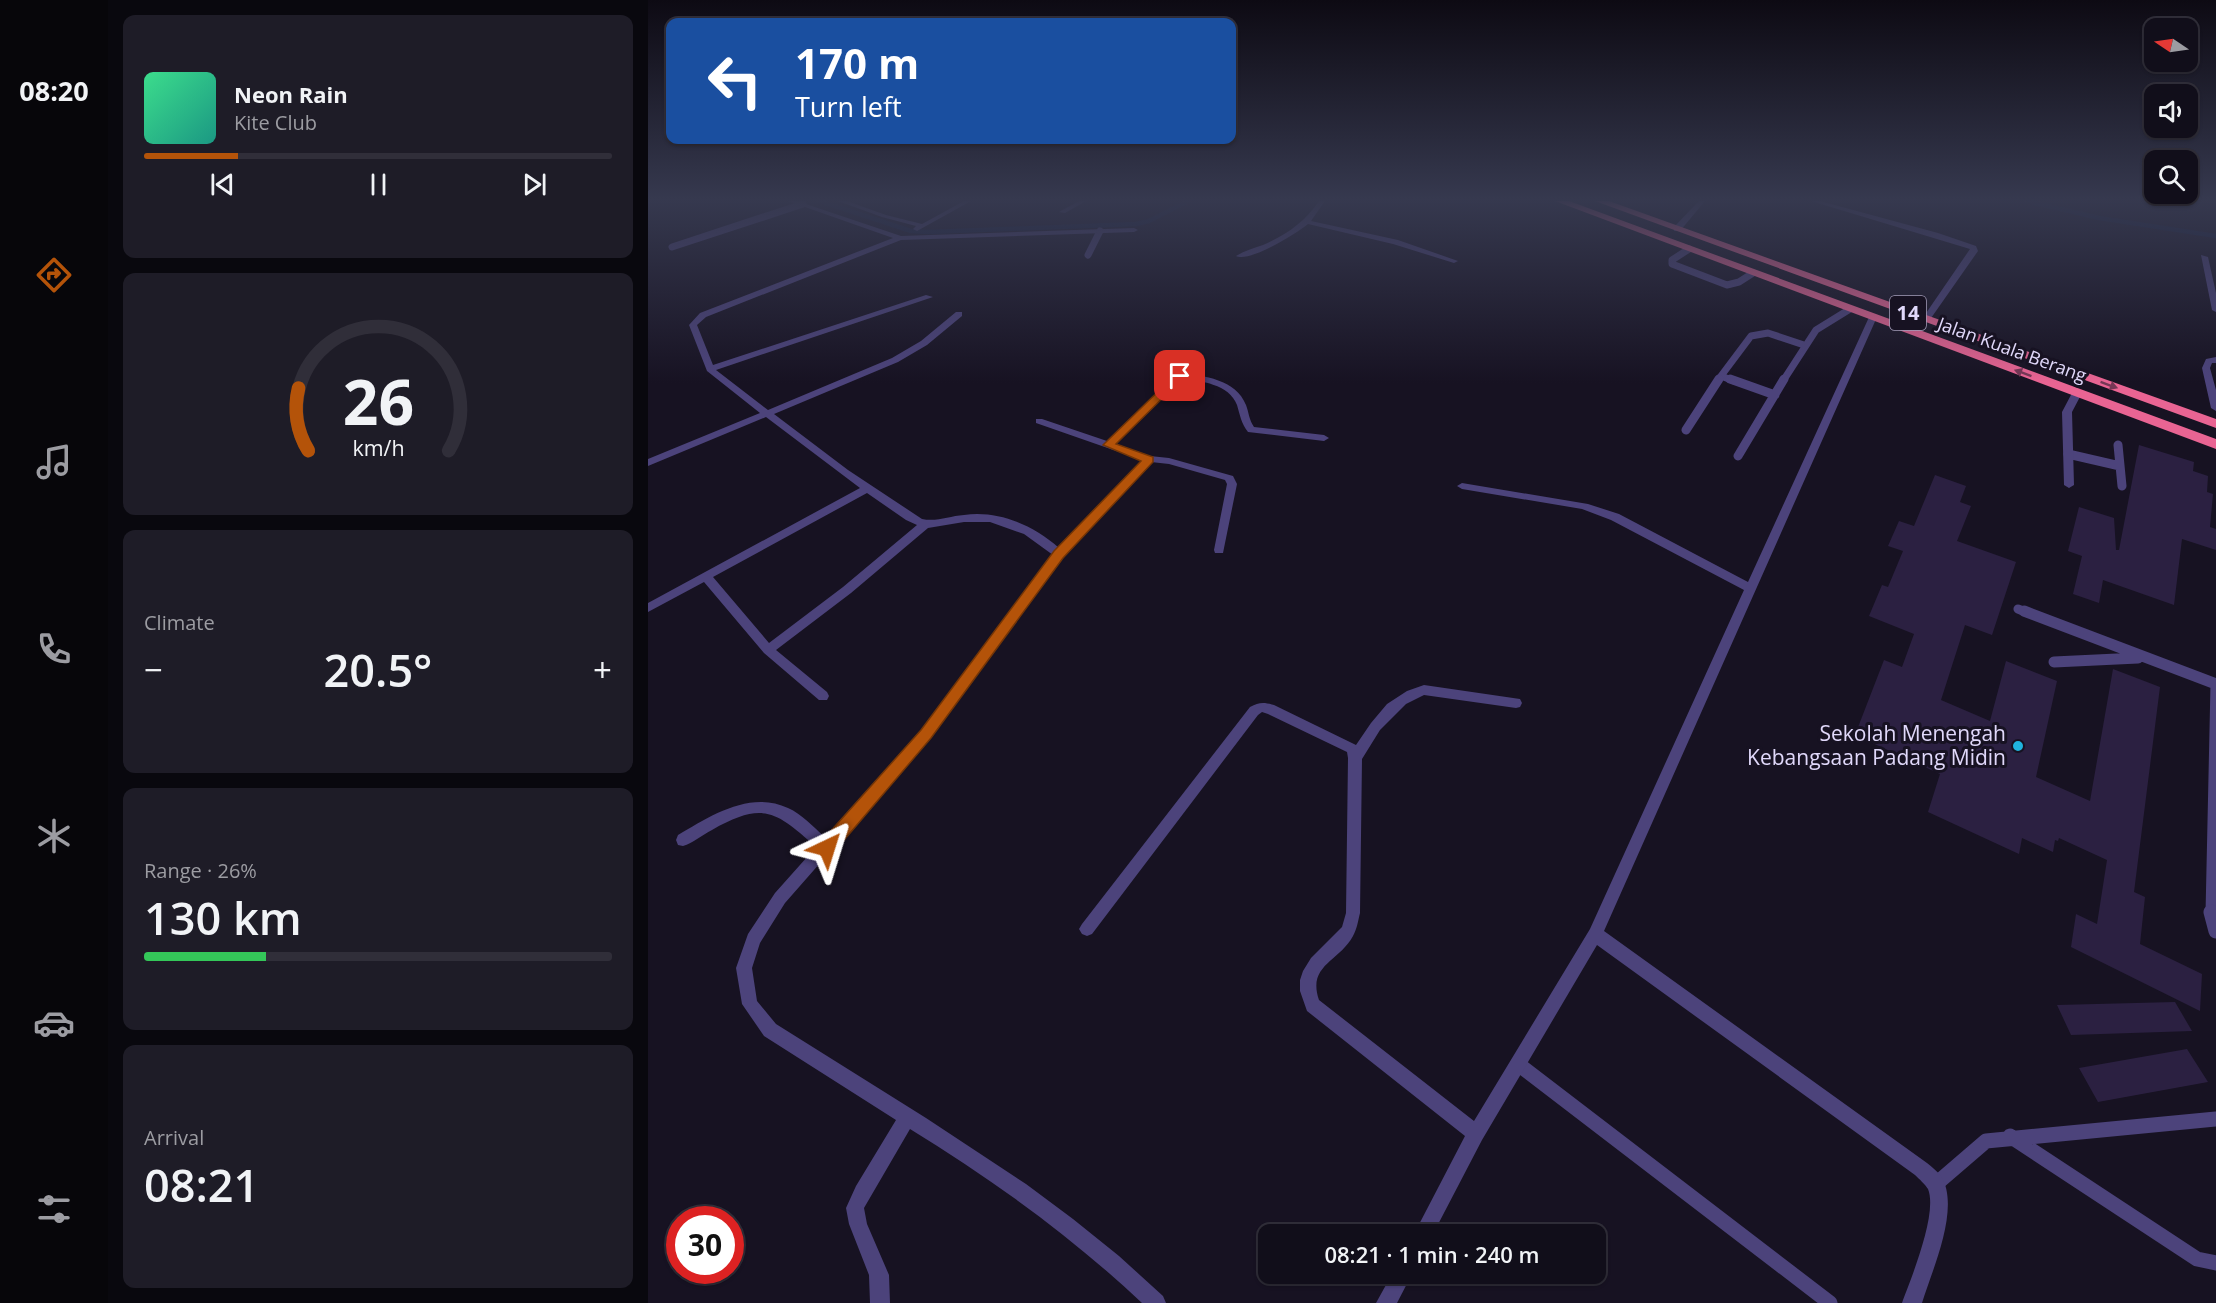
<!DOCTYPE html>
<meta charset="utf-8">
<style>
:root{--surface:#110e1a;--page:#1e1c27;--text:#f1f3f6;--muted:#9c9ca2;--line:#302e39;--accent:#b45309}
body{margin:0;font-family:"Open Sans",sans-serif;background:var(--page);color:var(--text);height:100vh;display:flex;flex-direction:column;font-size:22px;white-space:nowrap}
*{box-sizing:border-box;margin:0}
p{font-size:20px;color:var(--muted)}
.icon{flex:none;width:33px;height:33px;fill:none;stroke:currentColor;stroke-width:2;stroke-linecap:round;stroke-linejoin:round}
.map{position:relative;flex:1;overflow:hidden}
.panel{display:flex;flex-direction:column;gap:15px;padding:15px;background:#09080e;width:540px}
.panel>*{flex:none}
.hud{position:absolute;left:18px;top:18px;width:570px;height:126px;border-radius:12px;box-shadow:0 2px 4px #0004,0 0 0 2px var(--line);background:#1a4fa0;color:#fff;overflow:hidden}
.needle{width:39px;rotate:283deg}
.fabs{position:absolute;left:1496px;top:18px;display:grid;gap:12px}
.fabs a{display:grid;place-items:center;width:54px;height:54px;border-radius:12px;background:var(--surface);box-shadow:0 2px 4px #0004,0 0 0 2px var(--line);font-size:30px}
.speed{position:absolute;left:18px;top:1206px;display:flex;gap:12px;font-size:30px;font-weight:700;text-align:center}
.speed>*{display:grid;place-content:center;width:78px;height:78px;border-radius:50%;background:var(--surface);box-shadow:0 2px 4px #0004,0 0 0 2px var(--line);line-height:1}
.speed .limit{border:9px solid #d22;background:#fff;color:#111}
.pin{position:absolute;display:grid;place-items:center;width:51px;height:51px;color:#fff;margin:-26px;border-radius:12px;box-shadow:0 3px 9px #0006}
.me{position:absolute;width:66px;margin:-33px;rotate:41deg;stroke-linejoin:round;filter:drop-shadow(0 0 4px #0008)}
.turn{display:flex;align-items:center;gap:21px;height:126px;padding:0 30px;font-size:27px}
.turn .icon{width:78px;height:78px;stroke-width:2.5}
.turn b{display:block;font-size:42px;line-height:51px}
.big{font-size:45px;font-weight:600;line-height:1.1}
.panel .card{flex:1;display:flex;flex-direction:column;justify-content:center;gap:9px;min-width:0;padding:0 21px;border-radius:12px;background:var(--page)}
.panel .dial{align-items:center;gap:0}
.dial svg{height:156px;overflow:visible;fill:none;stroke:var(--line);stroke-width:7;stroke-linecap:round;text-anchor:middle}
.dial text{fill:var(--text);stroke:none}
.song{display:flex;align-items:center;gap:18px}
.cover{width:72px;height:72px;border-radius:9px;background:linear-gradient(135deg,hsl(150 70% 55%),hsl(170 70% 35%))}
.played{height:6px;border-radius:3px;background:linear-gradient(90deg,var(--accent) 20%,var(--line) 20%)}
.keys{display:flex;justify-content:space-around;direction:ltr}
.heat{display:flex;justify-content:space-between;align-items:center;font-size:33px;direction:ltr}
.charge{height:9px;border-radius:4px;background:linear-gradient(90deg,#34c759 26%,var(--line) 0)}
.trip{position:absolute;left:610px;top:1224px;width:348px;height:60px;border-radius:12px;background:var(--surface);box-shadow:0 2px 4px #0004,0 0 0 2px var(--line);font-weight:600;line-height:60px;text-align:center}
main{display:flex;flex:1;min-height:0}
.menu{display:flex;flex-direction:column;width:108px;justify-content:space-around;align-items:center;background:#07060a;color:var(--muted)}
.menu .icon{width:42px;height:42px}
.menu .current{color:var(--accent)}
.menu b{font-size:27px;color:var(--text)}
.map>svg:first-child{display:block}
.lines{fill:none;stroke-linecap:round;stroke-linejoin:round}
.stream{stroke:#111b3c;stroke-width:4.5}
.building{fill:#2b2041}
.lane-far3{stroke:#4c437b;stroke-width:7}
.lane-far2{stroke:#4c437b;stroke-width:9}
.lane-far1{stroke:#4c437b;stroke-width:11}
.lane{stroke:#4c437b;stroke-width:15}
.street{fill:#4c437b;fill-rule:evenodd}
.highway{fill:#e96493;fill-rule:evenodd}
.oneway{fill:#753755}
.route{fill:#b45309;stroke:#753606;stroke-width:1.5}
.poi-dot{fill:#20b3de;stroke:#171222;stroke-width:2}
.labels{text-anchor:middle;stroke-width:6;stroke-linejoin:round;paint-order:stroke}
.far-street-label{font-size:18px;fill:#e0d8fa;stroke:#171222}
.shield{fill:#171222;stroke:#a49db9;stroke-width:1.5}
.shield-label{font-size:20px;font-weight:bold;fill:#e0d8fa}
.poi-label{font-size:21px;fill:#e0d8fa;stroke:#171222;text-anchor:end}
</style>
<main>
<nav class="menu">
<b>08:20</b>
<svg class="icon current" aria-label="directions" viewBox="0 0 24 24"><path d="M12 3l9 9-9 9-9-9zM9 14v-3h6M13 9l2 2-2 2"/></svg>
<svg class="icon" aria-label="music" viewBox="0 0 24 24"><path d="M9 18V5l10-2v13"/><circle cx="6" cy="18" r="3"/><circle cx="16" cy="16" r="3"/></svg>
<svg class="icon" aria-label="phone" viewBox="0 0 24 24"><path d="M5 4h4l2 5-3 2q2 4 5 5l2-3 5 2v4C11 20 4 13 5 4z"/></svg>
<svg class="icon" aria-label="climate" viewBox="0 0 24 24"><path d="M12 3v18M4 7l16 10M4 17L20 7"/></svg>
<svg class="icon" aria-label="car" viewBox="0 0 24 24"><path d="M5 17H2v-5l4-1 3-4h7l3 4 3 1v5h-3M9 17h6M6 11h13"/><circle cx="7" cy="17" r="2"/><circle cx="17" cy="17" r="2"/></svg>
<svg class="icon" aria-label="filters" viewBox="0 0 24 24"><path d="M4 7h16M4 17h16"/><circle cx="9" cy="7" r="2"/><circle cx="15" cy="17" r="2"/></svg>
</nav>
<section class="panel">
<div class="card">
<div class="song"><i class="cover"></i><div><b>Neon Rain</b><p>Kite Club</p></div></div>
<div class="played"></div>
<div class="keys"><svg class="icon" aria-label="previous" viewBox="0 0 24 24"><path d="M18 5L8 12l10 7zM5 5v14"/></svg><svg class="icon" aria-label="pause" viewBox="0 0 24 24"><path d="M8 5v14M16 5v14"/></svg><svg class="icon" aria-label="next" viewBox="0 0 24 24"><path d="M6 5l10 7-10 7zM19 5v14"/></svg></div>
</div>
<div class="card dial"><svg viewBox="0 0 100 80">
<path d="M14 69A42 42 0 1 1 86 69"/>
<path d="M14 69A42 42 0 0 1 9 37" stroke="#b45309"/>
<text x="50" y="56" font-size="32" font-weight="700">26</text>
<text x="50" y="72" font-size="11">km/h</text>
</svg></div>
<div class="card"><p>Climate</p>
<div class="heat"><a>−</a><b class="big">20.5°</b><a>+</a></div>
</div>
<div class="card"><p>Range · 26%</p><b class="big">130 km</b><div class="charge"></div></div>
<div class="card"><p>Arrival</p><b class="big">08:21</b></div>
</section>
<div class="map">
<svg width="1568" height="1303" viewBox="0 0 1568 1303">
<rect width="100%" height="100%" fill="#171222"/>
<g class="lines">
<path class="stream" d="M 172,201 L 263,231 L 281,232 L 488,224 L 501,221 L 540,201
M 1379,201 L 1451,218 L 1568,236"/>
</g>
<path class="building" d="M 1491,445 L 1546,462 L 1545,471 L 1560,476 L 1559,492 L 1565,494 L 1562,527 L 1568,529 L 1568,550 L 1534,539 L 1526,605 L 1455,580 L 1451,603 L 1425,594 L 1434,556 L 1420,551 L 1431,507 L 1466,518 L 1468,550 L 1471,550 Z
M 1287,475 L 1318,486 L 1312,502 L 1323,506 L 1309,541 L 1368,562 L 1344,635 L 1317,625 L 1293,700 L 1342,721 L 1358,661 L 1409,681 L 1388,777 L 1442,801 L 1465,669 L 1512,687 L 1486,892 L 1497,897 L 1492,944 L 1554,974 L 1552,1011 L 1423,947 L 1428,914 L 1449,924 L 1459,860 L 1411,838 L 1410,841 L 1407,840 L 1405,852 L 1374,838 L 1371,854 L 1280,812 L 1292,774 L 1207,735 L 1236,660 L 1254,667 L 1266,634 L 1221,616 L 1234,585 L 1240,587 L 1255,551 L 1240,546 L 1251,521 L 1266,526 Z
M 1527,1002 L 1544,1031 L 1423,1035 L 1409,1005 Z
M 1539,1049 L 1560,1082 L 1450,1102 L 1431,1068 Z"/>
<g class="lines">
<path class="lane-far3" d="M 24,247 L 155,204
M 1041,249 L 1024,260 L 1024,264 L 1079,285 L 1091,282 L 1105,273
M 440,255 L 452,231
M 1070,381 L 1073,376
M 1086,381 L 1073,376 L 1103,336 L 1120,333 L 1156,345
M 1135,381 L 1168,330 L 1202,309"/>
<path class="lane-far2" d="M 1082,379 L 1127,395
M 1038,430 L 1071,379
M 1470,445 L 1474,486
M 1420,454 L 1472,466
M 1090,456 L 1136,379
M 1370,609 L 1380,613"/>
<path class="lane-far1" d="M 1376,611 L 1568,684
M 1406,662 L 1490,658
M 1563,914 L 1568,684"/>
<path class="lane" d="M 1563,912 L 1568,931
M 870,1064 L 1182,1303
M 1362,1136 L 1549,1259 L 1568,1263
M 1288,1184 L 1338,1141 L 1568,1119"/>
<path class="street" d="M 140,201 L 149,201 L 253,236 L 486,228 L 490,230 L 486,232 L 253,240 L 58,317 L 49,325 L 65,365 L 278,295 L 285,297 L 68,370 L 120,410 L 244,358 L 273,341 L 308,312 L 314,312 L 314,316 L 279,345 L 250,362 L 126,414 L 200,470 L 274,519 C 289,522 301,516 316,515 C 350,510 385,525 411,548 L 494,460 L 388,423 L 388,419 L 394,419 L 459,441 L 529,374 L 532,373 C 556,376 588,379 598,405 C 601,413 601,420 606,427 L 676,435 L 681,438 L 676,441 L 600,432 C 593,423 592,415 589,405 C 581,384 553,381 534,379 L 468,444 L 502,456 L 521,458 L 585,476 L 589,484 L 575,553 L 567,553 L 566,550 L 579,484 L 577,480 L 521,464 L 503,462 L 415,557 L 283,738 L 186,848 L 184,853 L 180,854 L 137,903 L 112,943 L 104,968 L 109,1001 L 128,1024 L 278,1118 L 378,1184 L 425,1219 L 471,1256 L 515,1296 L 518,1303 L 494,1303 C 423,1236 345,1180 262,1129 L 216,1208 L 219,1224 L 241,1275 L 242,1303 L 222,1303 L 221,1275 L 201,1224 L 198,1208 L 208,1186 L 248,1120 L 116,1036 L 94,1004 L 88,968 L 100,934 L 127,893 L 168,847 C 128,811 115,801 64,830 C 54,835 45,843 35,846 L 30,845 L 28,840 L 30,835 C 62,816 102,790 140,808 C 154,814 165,827 177,837 L 273,730 L 405,555 L 376,534 L 342,522 L 316,522 L 280,528 L 203,593 L 128,650 L 179,692 L 181,696 L 179,700 L 171,700 L 116,653 L 56,582 L 0,612 L 0,603 L 212,488 L 118,417 L 0,466 L 0,459 L 112,413 L 59,371 L 41,325 L 52,313 L 245,238 ZM 219,493 L 258,520 L 269,525 L 195,587 L 121,643 L 65,577 Z
M 190,201 L 199,201 L 238,215 L 274,224 L 316,201 L 323,201 L 269,231 L 265,229 L 268,226 L 234,217 Z
M 431,201 L 438,201 L 417,213 L 411,212 Z
M 671,201 L 677,201 L 663,221 L 750,240 L 810,261 L 806,263 L 745,244 L 660,224 C 648,234 601,263 588,256 C 596,251 606,248 615,245 C 638,235 657,222 671,201 Z
M 1051,201 L 1057,201 L 1032,231 L 1026,231 L 1026,227 Z
M 1163,201 L 1172,201 L 1290,233 L 1328,246 L 1330,251 L 1281,321 L 1275,321 L 1274,319 L 1322,249 Z
M 1553,255 L 1560,257 L 1568,293 L 1568,312 L 1564,310 Z
M 1222,315 L 1229,317 L 956,931 L 1279,1163 C 1284,1167 1289,1171 1293,1176 C 1313,1208 1284,1270 1274,1303 L 1254,1303 C 1263,1278 1290,1214 1280,1189 C 1277,1184 1271,1179 1267,1175 L 949,945 L 834,1140 L 785,1234 L 766,1234 L 817,1136 L 659,1011 L 652,991 L 652,980 L 655,971 L 663,958 L 694,927 L 698,913 L 700,758 L 699,752 L 620,714 L 614,712 L 610,715 L 444,934 L 439,936 L 434,934 L 431,929 L 434,924 L 602,707 C 611,702 616,702 626,705 L 708,745 L 723,723 L 739,704 L 759,691 L 776,685 L 872,699 L 874,703 L 872,707 L 868,708 L 776,695 L 758,704 L 732,730 L 714,759 L 712,913 C 710,921 709,929 705,936 C 691,962 659,965 671,1000 L 826,1121 L 942,929 L 1096,590 L 963,520 L 934,509 L 814,489 L 809,486 L 814,483 L 940,504 L 971,514 L 1100,582 Z
M 1568,357 L 1568,363 L 1564,363 L 1562,368 L 1568,390 L 1568,411 L 1563,408 L 1554,368 L 1558,359 Z
M 1429,390 L 1434,393 L 1424,412 L 1426,485 L 1421,488 L 1416,485 L 1414,412 L 1424,393 Z
M 744,1274 L 764,1274 L 749,1303 L 728,1303 Z"/>
<path class="highway" d="M 907,201 L 921,201 L 1568,439 L 1568,449 Z
M 947,201 L 961,201 L 1568,419 L 1568,428 Z"/>
</g>
<defs><path id="oneway-solid" d="M-6-.8H1V-3.2L6.5 0L1 3.2V.8H-6Z" transform="scale(1.5)"/></defs>
<g class="oneway">
<use href="#oneway-solid" transform="translate(1375 373) rotate(-160)"/>
<use href="#oneway-solid" transform="translate(1461 385) rotate(20)"/>
</g>
<linearGradient id="sky" x2="0" y2="1"><stop stop-color="#0d0a13"/><stop offset="0.52" stop-color="#36394f"/><stop offset="1" stop-color="#36394f" stop-opacity="0"/></linearGradient>
<rect width="1568" height="383" fill="url(#sky)"/>
<path class="route" d="M 528,374 L 537,376 L 468,444 L 505,457 L 505,462 L 415,558 L 283,738 L 185,853 L 179,855 L 173,853 L 171,848 L 173,842 L 273,730 L 406,551 L 493,461 L 455,445 Z"/>
<circle class="poi-dot" cx="1370" cy="746" r="6"/>
<g class="labels">
<g class="far-street-label">
<text transform="translate(1364 350) rotate(20)" y="6">Jalan Kuala Berang</text>
</g>
<rect class="shield" x="1242" y="296" width="36" height="34" rx="4.5"/>
<g class="shield-label">
<text x="1260" y="320">14</text>
</g>
<g class="poi-label">
<text x="1358" y="741">Sekolah Menengah<tspan x="1358" dy="24">Kebangsaan Padang Midin</tspan></text>
</g>
</g>
</svg>
<div class="fabs">
<a><svg class="needle" viewBox="-14 -14 28 28"><path d="M0-13l5 13h-10z" fill="#e53935"/><path d="M0 13l5-13h-10z" fill="#9c9ca2"/></svg></a>
<a><svg class="icon" aria-label="sound" viewBox="0 0 24 24"><path d="M4 9h4l5-4v14l-5-4H4zM17 9q2 3 0 6"/></svg></a>
<a><svg class="icon" aria-label="search" viewBox="0 0 24 24"><circle cx="10" cy="10" r="6"/><path d="M15 15l6 6"/></svg></a>
</div>
<div class="speed"><div class="limit">30</div></div>
<div class="pin" style="left:532px;top:376px;background:#d93025"><svg class="icon" aria-label="arrive" viewBox="0 0 24 24"><path d="M6 21V4h12l-3 4 3 4H6"/></svg></div>
<svg class="me" style="left:179px;top:848px" viewBox="-20 -20 40 40"><path d="M0-17L14 15 0 8-14 15z" fill="#b45309" stroke="#fff" stroke-width="4"/></svg>
<div class="trip">08:21 · 1 min · 240 m</div>
<div class="hud">
<div class="turn"><svg class="icon" aria-label="left" viewBox="0 0 24 24"><path d="M17 20v-9H6M10 6l-5 5 5 5"/></svg><div><b>170 m</b>Turn left</div></div>
</div>
</div>
</main>
